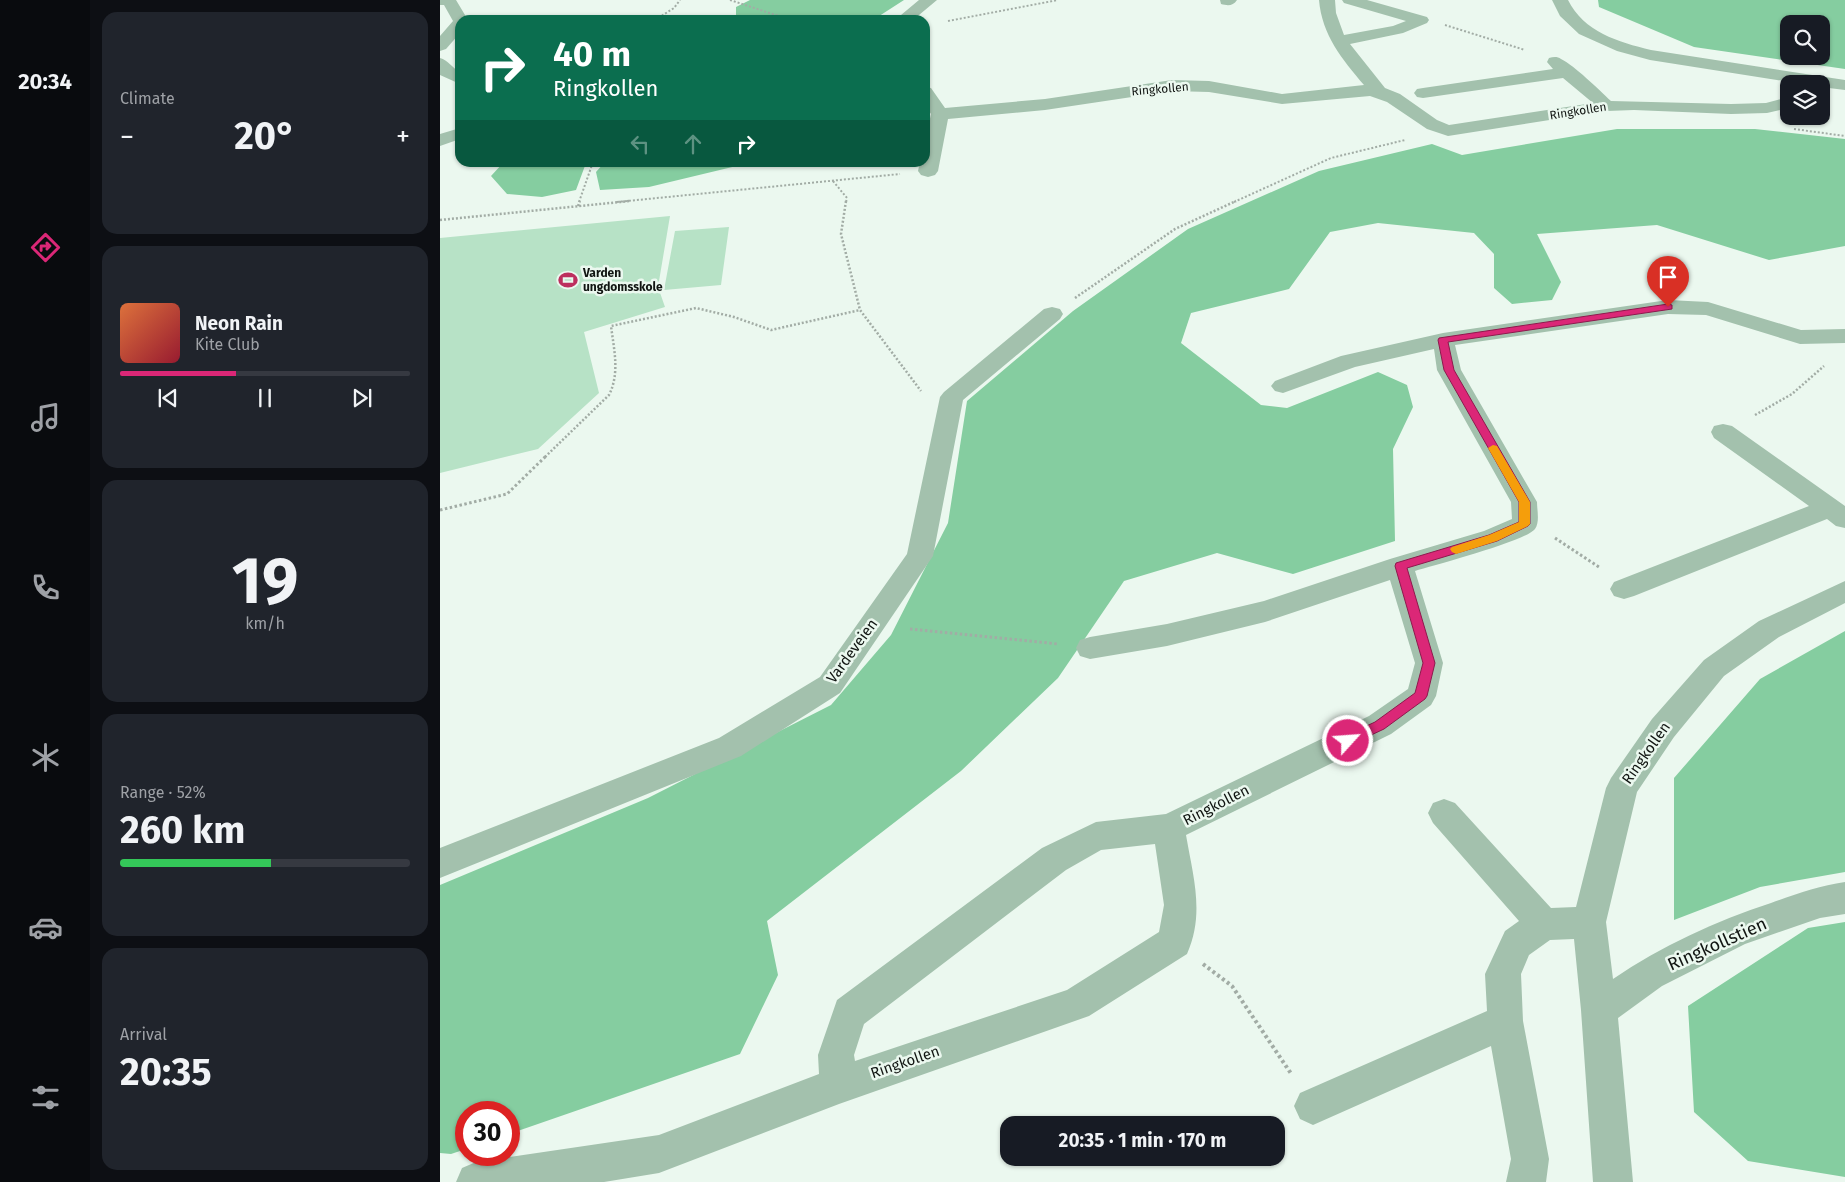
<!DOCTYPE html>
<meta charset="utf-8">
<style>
:root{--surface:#171b24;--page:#20242c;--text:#f1f3f6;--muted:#9ea1a6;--line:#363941;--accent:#db2777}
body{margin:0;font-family:"Fira Sans",sans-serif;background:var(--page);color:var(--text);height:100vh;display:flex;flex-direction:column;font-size:19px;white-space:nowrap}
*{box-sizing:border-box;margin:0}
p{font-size:16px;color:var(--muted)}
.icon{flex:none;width:28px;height:28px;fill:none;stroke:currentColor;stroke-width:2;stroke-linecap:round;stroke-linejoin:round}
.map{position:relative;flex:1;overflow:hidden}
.panel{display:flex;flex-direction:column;gap:12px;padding:12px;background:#0d0f14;width:350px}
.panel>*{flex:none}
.guide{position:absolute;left:15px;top:15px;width:475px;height:152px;border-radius:15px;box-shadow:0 1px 4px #0004;background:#0b6e4f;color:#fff;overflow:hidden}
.tools{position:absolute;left:1340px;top:15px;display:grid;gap:10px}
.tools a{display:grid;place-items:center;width:50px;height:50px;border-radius:10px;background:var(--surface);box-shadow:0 1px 4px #0004;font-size:25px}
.speed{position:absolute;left:15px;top:1101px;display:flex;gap:10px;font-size:25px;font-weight:700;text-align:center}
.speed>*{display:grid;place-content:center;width:65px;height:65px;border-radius:50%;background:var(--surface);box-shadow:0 1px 4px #0004;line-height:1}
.speed .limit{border:8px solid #d22;background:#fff;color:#111}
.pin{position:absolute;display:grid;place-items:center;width:42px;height:42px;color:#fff;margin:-51px -21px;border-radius:50% 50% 50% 0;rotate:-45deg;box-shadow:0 0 5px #0007}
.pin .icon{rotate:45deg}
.me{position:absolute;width:55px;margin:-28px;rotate:64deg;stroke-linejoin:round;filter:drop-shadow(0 0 4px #0008)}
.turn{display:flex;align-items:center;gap:18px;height:105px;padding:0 15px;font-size:22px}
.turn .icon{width:65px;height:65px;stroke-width:2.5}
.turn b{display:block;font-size:35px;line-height:42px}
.lanes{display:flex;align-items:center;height:48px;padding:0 15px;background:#0003;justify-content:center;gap:25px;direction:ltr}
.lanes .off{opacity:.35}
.big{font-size:38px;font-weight:700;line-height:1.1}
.panel .widget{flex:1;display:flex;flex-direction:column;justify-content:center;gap:8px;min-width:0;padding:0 18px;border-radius:15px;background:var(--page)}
.panel .dial{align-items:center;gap:0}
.dial b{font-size:65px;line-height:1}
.song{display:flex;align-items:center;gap:15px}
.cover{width:60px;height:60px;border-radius:8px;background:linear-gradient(135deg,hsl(20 70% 55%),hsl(350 70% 35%))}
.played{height:5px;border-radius:2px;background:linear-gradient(90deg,var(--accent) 40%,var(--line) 40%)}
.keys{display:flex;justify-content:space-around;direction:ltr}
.heat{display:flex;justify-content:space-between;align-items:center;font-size:28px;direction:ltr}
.charge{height:8px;border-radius:4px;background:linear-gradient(90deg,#34c759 52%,var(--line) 0)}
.trip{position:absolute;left:560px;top:1116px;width:285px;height:50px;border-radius:15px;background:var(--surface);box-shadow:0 1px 4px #0004;font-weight:700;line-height:50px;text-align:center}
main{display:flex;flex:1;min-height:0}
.tabs{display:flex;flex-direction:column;width:90px;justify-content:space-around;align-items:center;background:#090b0e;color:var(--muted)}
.tabs .icon{width:35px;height:35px}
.tabs .selected{color:var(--accent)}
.tabs b{font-size:22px;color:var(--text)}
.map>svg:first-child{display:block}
.green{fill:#b7e2c6}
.forest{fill:#85cda0;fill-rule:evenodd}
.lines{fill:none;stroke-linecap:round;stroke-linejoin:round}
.path-far3{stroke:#a2aca5;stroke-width:2;stroke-dasharray:2 2;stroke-linecap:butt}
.path-far2{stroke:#a2aca5;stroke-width:2.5;stroke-dasharray:2 2;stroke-linecap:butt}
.path-far1{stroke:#a2aca5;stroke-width:3;stroke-dasharray:2.5 2.5;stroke-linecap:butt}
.path{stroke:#a2aca5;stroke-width:4;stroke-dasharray:3 3;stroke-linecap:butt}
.minor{fill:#a3c1ad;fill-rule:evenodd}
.route{fill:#db2777;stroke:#8e194d}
.slow{fill:#f59e0b}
.labels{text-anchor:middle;stroke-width:5;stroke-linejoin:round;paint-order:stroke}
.far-street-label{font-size:12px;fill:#111512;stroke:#ebf8ef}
.far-poi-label{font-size:12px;font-weight:bold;fill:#111512;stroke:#ebf8ef;text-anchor:start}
.street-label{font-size:15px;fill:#111512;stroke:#ebf8ef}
.near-street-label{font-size:18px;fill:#111512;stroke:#ebf8ef}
</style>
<main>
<nav class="tabs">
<b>20:34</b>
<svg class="icon selected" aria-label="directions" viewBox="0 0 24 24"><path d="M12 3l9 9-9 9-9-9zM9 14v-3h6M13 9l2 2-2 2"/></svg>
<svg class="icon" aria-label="music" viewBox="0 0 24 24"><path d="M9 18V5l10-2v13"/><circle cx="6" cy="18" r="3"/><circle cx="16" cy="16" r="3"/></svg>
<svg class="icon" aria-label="phone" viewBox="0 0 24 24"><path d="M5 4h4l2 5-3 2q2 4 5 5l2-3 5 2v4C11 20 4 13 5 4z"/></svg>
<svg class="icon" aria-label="climate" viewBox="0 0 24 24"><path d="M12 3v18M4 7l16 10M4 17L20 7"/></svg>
<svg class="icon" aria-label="car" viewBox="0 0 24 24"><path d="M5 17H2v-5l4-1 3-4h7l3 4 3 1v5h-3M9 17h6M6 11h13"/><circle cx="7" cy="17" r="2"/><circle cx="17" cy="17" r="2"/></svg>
<svg class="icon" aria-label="filters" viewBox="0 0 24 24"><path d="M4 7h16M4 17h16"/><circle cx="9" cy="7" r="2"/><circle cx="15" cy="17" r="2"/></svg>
</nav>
<section class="panel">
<div class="widget"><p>Climate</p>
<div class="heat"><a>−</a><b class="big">20°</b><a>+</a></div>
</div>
<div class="widget">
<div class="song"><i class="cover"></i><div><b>Neon Rain</b><p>Kite Club</p></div></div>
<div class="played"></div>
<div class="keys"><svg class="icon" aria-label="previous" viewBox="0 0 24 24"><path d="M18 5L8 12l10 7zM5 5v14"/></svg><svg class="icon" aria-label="pause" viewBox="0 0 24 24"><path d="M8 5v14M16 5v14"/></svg><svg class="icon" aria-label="next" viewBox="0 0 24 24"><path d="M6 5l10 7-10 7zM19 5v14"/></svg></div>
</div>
<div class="widget dial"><b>19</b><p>km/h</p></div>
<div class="widget"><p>Range · 52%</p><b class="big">260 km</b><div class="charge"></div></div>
<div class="widget"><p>Arrival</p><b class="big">20:35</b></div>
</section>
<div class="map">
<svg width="1405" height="1182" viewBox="0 0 1405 1182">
<rect width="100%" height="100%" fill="#ebf8ef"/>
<path class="green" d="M 230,216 L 218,287 L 225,307 L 144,332 L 159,393 L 98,449 L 0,473 L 0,238 Z
M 289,227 L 281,285 L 224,290 L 235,231 Z"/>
<path class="forest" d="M 310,0 L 464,0 L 433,20 L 296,20 L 296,7 Z
M 1158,0 L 1405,0 L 1405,69 L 1254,47 L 1159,7 ZM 1349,24 L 1381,24 L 1381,56 L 1349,56 Z
M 1177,129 L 1315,129 L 1405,139 L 1405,246 L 1329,260 L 1217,225 L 1097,234 L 1121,282 L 1112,300 L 1072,304 L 1054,288 L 1054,254 L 1034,233 L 938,223 L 890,232 L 849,289 L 751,313 L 741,343 L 821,405 L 847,408 L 938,372 L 967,385 L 973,407 L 953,449 L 955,541 L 853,574 L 777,553 L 684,581 L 618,678 L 521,771 L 327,921 L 338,975 L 300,1054 L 69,1134 L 69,1112 L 26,1112 L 26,1149 L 11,1154 L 0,1153 L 0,885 L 208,798 L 391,705 L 451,635 L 508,523 L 527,401 L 633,311 L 748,229 L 879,171 L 992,144 L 1022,155 Z
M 63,163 L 63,162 L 146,163 L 136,190 L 102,197 L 67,194 L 51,176 Z
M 164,163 L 164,162 L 309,163 L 209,187 L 160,190 L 156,172 Z
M 1405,631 L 1405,872 L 1320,887 L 1234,920 L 1234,778 L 1320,679 Z
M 1405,922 L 1405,1177 L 1308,1161 L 1254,1112 L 1248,1006 L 1368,928 Z"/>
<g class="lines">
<path class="path-far3" d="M 290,0 L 351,20
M 215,20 L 234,8 L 240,0
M 508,21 L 618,0
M 1005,25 L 1085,50
M 1354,129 L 1405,136
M 393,181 L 407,198 L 406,202
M 139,202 L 153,162
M 177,202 L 460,174
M 794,202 L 891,158 L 965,140"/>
<path class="path-far2" d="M 406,201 L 401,234 L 420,310
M 138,206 L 140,201
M 0,220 L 190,201
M 635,298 L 735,229 L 796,201
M 1315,415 L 1352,394 L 1384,366
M 105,457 L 169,395 C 180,373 174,350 171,326 L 256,308 L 294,317 L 331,330 L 420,310 L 481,391"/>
<path class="path-far1" d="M 0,510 L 67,494 L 107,455
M 1115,538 L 1159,567
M 470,629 L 618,644"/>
<path class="path" d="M 763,964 L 792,986 L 852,1075"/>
<path class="minor" d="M 0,0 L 16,0 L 28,20 L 20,20 L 20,33 L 6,49 L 0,51 L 0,36 L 13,21 L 4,5 L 0,5 Z
M 479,0 L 497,0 L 473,20 L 455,20 Z
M 780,0 L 797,0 C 793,6 788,6 781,4 Z
M 879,0 L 895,0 L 896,13 L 904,35 L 953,26 L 966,21 L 904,3 L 902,0 L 927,0 L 987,17 L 989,20 L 987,23 L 963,33 L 910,44 L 945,88 L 960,94 L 997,120 L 1009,125 L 1153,103 L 1123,78 L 983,98 L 977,97 L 974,93 L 977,89 L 983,88 L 1113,69 L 1107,62 L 1109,58 C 1113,57 1117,56 1121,59 C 1135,66 1158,89 1171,101 L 1291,104 L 1326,103 L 1349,97 L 1349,108 L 1327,113 L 1291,114 L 1194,110 L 1167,111 L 1008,136 L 987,129 L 947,102 L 930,96 L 842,104 L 769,92 L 732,91 L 605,110 L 508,119 L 498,171 L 495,175 L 488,177 L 481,175 L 478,171 L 480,162 L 485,162 L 485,141 L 491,114 L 485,105 L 485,87 L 491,88 L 505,108 L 605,99 L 732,80 L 769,81 L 842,94 L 924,85 C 902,59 882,35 879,0 Z
M 1112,0 L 1128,0 C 1144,32 1178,42 1211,50 L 1405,80 L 1405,90 L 1381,87 L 1381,84 L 1363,84 L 1210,60 L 1177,51 L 1139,34 L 1120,16 Z
M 0,58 C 8,60 12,68 20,72 L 20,84 L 0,75 Z
M 20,128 L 20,139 L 0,146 L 0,134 Z
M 1228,300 L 1268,302 L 1361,330 L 1405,329 L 1405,343 L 1360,344 L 1266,315 L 1228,314 L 1015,345 L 1021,370 L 1097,502 C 1097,510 1100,522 1095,529 C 1086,541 995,565 975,571 L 1003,663 L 996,696 L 991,705 L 951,734 L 746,835 C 753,876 765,914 747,954 L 649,1016 L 399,1104 L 219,1173 L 164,1182 L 16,1182 L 22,1168 L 36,1162 L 219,1135 L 379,1074 L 378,1055 L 397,1000 L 602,848 L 656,822 L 726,814 L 929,716 L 968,689 L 975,663 L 950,580 L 825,622 L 727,646 L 650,659 L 640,656 L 636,648 L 640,640 L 650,637 L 727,624 L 824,601 L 950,559 L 1044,531 L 1072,519 L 1071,502 L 997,370 L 994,349 L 915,367 L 843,393 L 835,391 L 831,386 L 835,381 L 901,356 L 1003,333 ZM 715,844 L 724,905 L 719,932 L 627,990 L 415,1061 L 414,1055 L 424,1024 L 626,870 L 661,850 Z
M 612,307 L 620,309 L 623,314 L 620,319 L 523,400 L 493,556 L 400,693 L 301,756 L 0,878 L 0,848 L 279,738 L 380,677 L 467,554 L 500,397 L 504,392 L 604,309 Z
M 1283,424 L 1292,426 L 1405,506 L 1405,528 L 1396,526 L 1387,519 L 1194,596 L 1184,599 L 1174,596 L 1170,589 L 1174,582 L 1369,506 L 1274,438 L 1271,432 L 1274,426 Z
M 1405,581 L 1405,603 L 1339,637 L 1284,676 L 1234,737 L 1197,792 L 1166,922 L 1173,979 C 1221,946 1276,921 1331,903 C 1356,894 1379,886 1405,882 L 1405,914 L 1380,918 L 1305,944 L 1222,986 L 1178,1018 L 1193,1182 L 1153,1182 L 1141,1010 L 1134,939 L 1110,940 L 1089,955 L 1081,974 L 1083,1021 L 1109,1159 L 1106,1182 L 1066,1182 L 1071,1159 L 1051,1046 L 873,1125 L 860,1119 L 854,1106 L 860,1093 L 1047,1011 L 1045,974 L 1065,931 L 1079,921 L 993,823 L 988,813 L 993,803 L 1004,799 L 1015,803 L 1111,908 L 1136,907 L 1166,788 L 1171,778 L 1212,719 L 1264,660 L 1319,621 Z"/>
</g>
<path class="route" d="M 1228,304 L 1232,305 L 1232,309 L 1008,342 L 1014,370 L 1090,502 L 1090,524 L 1088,526 L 1057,541 L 967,568 L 995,663 L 987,696 L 985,699 L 944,729 L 912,744 L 908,746 L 903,744 L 901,741 L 903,737 L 935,722 L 975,693 L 983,663 L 955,566 L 956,563 L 1049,535 L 1079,522 L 1079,502 L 1004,370 L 998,340 L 999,338 Z"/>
<path class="slow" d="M 1053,445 L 1057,446 L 1090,502 L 1090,524 L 1088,526 L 1057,541 L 1016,554 L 1012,552 L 1010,549 L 1012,547 L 1049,535 L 1079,522 L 1079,502 L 1048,448 Z"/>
<defs>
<g id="stadium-bare" transform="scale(1.5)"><path d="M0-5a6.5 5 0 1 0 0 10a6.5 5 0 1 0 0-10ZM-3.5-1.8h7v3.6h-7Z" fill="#bd2f5e" stroke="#ebf8ef" stroke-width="2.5" paint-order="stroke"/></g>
</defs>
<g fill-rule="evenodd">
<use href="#stadium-bare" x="128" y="280"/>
</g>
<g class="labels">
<g class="far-street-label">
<text transform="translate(720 89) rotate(-5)" y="4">Ringkollen</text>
<text transform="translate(1138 111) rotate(-9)" y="4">Ringkollen</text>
</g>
<g class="far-poi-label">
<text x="143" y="277">Varden<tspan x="143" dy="14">ungdomsskole</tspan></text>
</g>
<g class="street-label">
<text transform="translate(412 651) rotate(-54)" y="5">Vardeveien</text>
<text transform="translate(1206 753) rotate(-55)" y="5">Ringkollen</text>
<text transform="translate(776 805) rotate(-27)" y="5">Ringkollen</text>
<text transform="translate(465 1062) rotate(-19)" y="5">Ringkollen</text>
</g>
<g class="near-street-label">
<text transform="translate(1277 944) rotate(-24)" y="6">Ringkollstien</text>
</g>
</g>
</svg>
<div class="tools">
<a><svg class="icon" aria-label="search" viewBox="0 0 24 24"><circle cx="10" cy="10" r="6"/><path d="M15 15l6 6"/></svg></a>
<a><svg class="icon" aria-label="layers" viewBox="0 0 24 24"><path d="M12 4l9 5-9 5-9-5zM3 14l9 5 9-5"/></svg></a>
</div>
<div class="speed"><div class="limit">30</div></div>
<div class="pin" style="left:1228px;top:307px;background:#d93025"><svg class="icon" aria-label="arrive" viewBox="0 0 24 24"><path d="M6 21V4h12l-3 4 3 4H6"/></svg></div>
<svg class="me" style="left:908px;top:741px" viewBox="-20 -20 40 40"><circle r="17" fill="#db2777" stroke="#fff" stroke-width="3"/><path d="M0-11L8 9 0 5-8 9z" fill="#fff"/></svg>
<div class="trip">20:35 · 1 min · 170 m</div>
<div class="guide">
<div class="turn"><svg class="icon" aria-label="right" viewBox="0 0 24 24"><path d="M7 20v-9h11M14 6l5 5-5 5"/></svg><div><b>40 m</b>Ringkollen</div></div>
<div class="lanes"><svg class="icon off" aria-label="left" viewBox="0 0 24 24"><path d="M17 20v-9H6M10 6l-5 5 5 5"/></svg><svg class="icon off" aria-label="ahead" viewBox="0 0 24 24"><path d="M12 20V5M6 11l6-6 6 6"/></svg><svg class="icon" aria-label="right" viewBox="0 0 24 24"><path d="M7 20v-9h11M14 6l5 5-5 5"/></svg></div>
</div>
</div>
</main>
